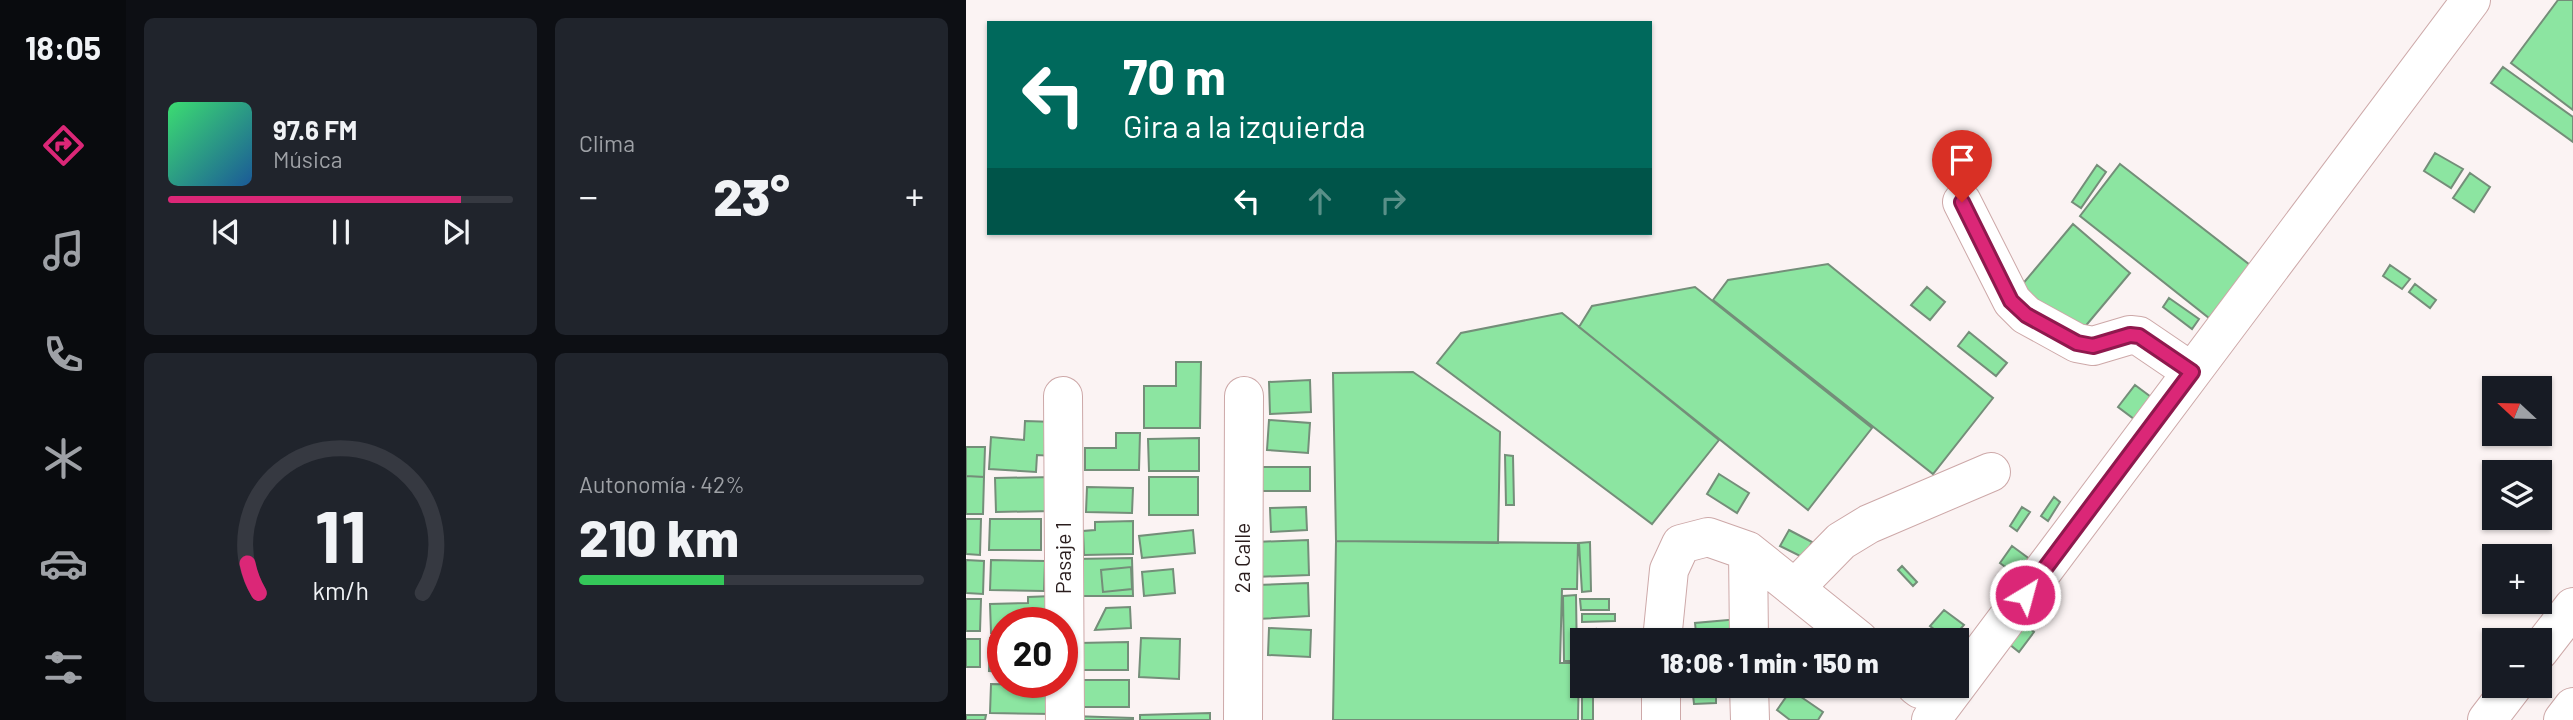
<!DOCTYPE html>
<html lang="es">
<meta charset="utf-8">
<style>
:root{--surface:#171b24;--page:#20242c;--text:#f1f3f6;--muted:#9ea1a6;--line:#363941;--accent:#db2777}
body{margin:0;font-family:Barlow,sans-serif;background:var(--page);color:var(--text);height:100vh;display:flex;flex-direction:column;font-size:26px;white-space:nowrap}
*{box-sizing:border-box;margin:0}
p{font-size:23px;color:var(--muted)}
.icon{flex:none;width:38px;height:38px;fill:none;stroke:currentColor;stroke-width:2;stroke-linecap:round;stroke-linejoin:round}
.map{position:relative;flex:1;overflow:hidden}
.details{display:flex;flex-direction:column;gap:18px;padding:18px;background:#0d0f14;width:840px}
.details>*{flex:none}
.hud{position:absolute;left:21px;top:21px;width:665px;height:214px;border-radius:0px;box-shadow:0 2px 5px #0004;background:#00695c;color:#fff;overflow:hidden}
.needle{width:46px;rotate:292deg}
.tools{position:absolute;left:1516px;top:376px;display:grid;gap:14px}
.tools a{display:grid;place-items:center;width:70px;height:70px;border-radius:0px;background:var(--surface);box-shadow:0 2px 5px #0004;font-size:35px}
.speed{position:absolute;left:21px;top:607px;display:flex;gap:14px;font-size:35px;font-weight:700;text-align:center}
.speed>*{display:grid;place-content:center;width:91px;height:91px;border-radius:50%;background:var(--surface);box-shadow:0 2px 5px #0004;line-height:1}
.speed .limit{border:10px solid #d22;background:#fff;color:#111}
.pin{position:absolute;display:grid;place-items:center;width:60px;height:60px;color:#fff;margin:-72px -30px;border-radius:50% 50% 50% 0;rotate:-45deg;box-shadow:0 0 7px #0007}
.pin .icon{rotate:45deg}
.me{position:absolute;width:77px;margin:-38px;rotate:37deg;stroke-linejoin:round;filter:drop-shadow(0 0 5px #0008)}
.turn{display:flex;align-items:center;gap:24px;height:147px;padding:0 21px;font-size:32px}
.turn .icon{width:91px;height:91px;stroke-width:2.5}
.turn b{display:block;font-size:49px;line-height:60px}
.lanes{display:flex;align-items:center;height:66px;padding:0 21px;background:#0003;justify-content:center;gap:35px;direction:ltr}
.lanes .off{opacity:.35}
.big{font-size:52px;font-weight:800;line-height:1.1}
.details .tile{flex:1;display:flex;flex-direction:column;justify-content:center;gap:10px;min-width:0;padding:0 24px;border-radius:10px;background:var(--page)}
.details .dial{align-items:center;gap:0}
.dial svg{height:182px;overflow:visible;fill:none;stroke:var(--line);stroke-width:7;stroke-linecap:round;text-anchor:middle}
.dial text{fill:var(--text);stroke:none}
.song{display:flex;align-items:center;gap:21px}
.cover{width:84px;height:84px;border-radius:10px;background:linear-gradient(135deg,hsl(140 70% 55%),hsl(210 70% 35%))}
.played{height:7px;border-radius:4px;background:linear-gradient(90deg,var(--accent) 85%,var(--line) 85%)}
.keys{display:flex;justify-content:space-around;direction:ltr}
.heat{display:flex;justify-content:space-between;align-items:center;font-size:38px;direction:ltr}
.charge{height:10px;border-radius:5px;background:linear-gradient(90deg,#34c759 42%,var(--line) 0)}
.details .tiles{flex:1;display:grid;gap:18px;grid-template-columns:repeat(2,1fr)}
.trip{position:absolute;left:604px;top:628px;width:399px;height:70px;border-radius:0px;background:var(--surface);box-shadow:0 2px 5px #0004;font-weight:800;line-height:70px;text-align:center}
main{display:flex;flex:1;min-height:0}
.menu{display:flex;flex-direction:column;width:126px;justify-content:space-around;align-items:center;background:#090b0e;color:var(--muted)}
.menu .icon{width:49px;height:49px}
.menu .active{color:var(--accent)}
.menu b{font-size:32px;color:var(--text)}
.map>svg:first-child{display:block}
.building{fill:#8ce5a1;stroke:#748e79;stroke-width:2}
.lines{fill:none;stroke-linecap:round;stroke-linejoin:round}
.minor-casing{stroke:#cda8a8;stroke-width:40}
.major-casing{stroke:#cda8a8;stroke-width:40}
.minor{stroke:#fff;stroke-width:38}
.major{stroke:#fff;stroke-width:38}
.route-casing{stroke:#8e194d;stroke-width:18}
.route{stroke:#db2777;stroke-width:12}
.labels{text-anchor:middle;stroke-width:7;stroke-linejoin:round;paint-order:stroke}
.street-label{font-size:21px;fill:#2a1d1d;stroke:#fff}
</style>
<main>
<nav class="menu">
<b>18:05</b>
<svg class="icon active" aria-label="directions" viewBox="0 0 24 24"><path d="M12 3l9 9-9 9-9-9zM9 14v-3h6M13 9l2 2-2 2"/></svg>
<svg class="icon" aria-label="music" viewBox="0 0 24 24"><path d="M9 18V5l10-2v13"/><circle cx="6" cy="18" r="3"/><circle cx="16" cy="16" r="3"/></svg>
<svg class="icon" aria-label="phone" viewBox="0 0 24 24"><path d="M5 4h4l2 5-3 2q2 4 5 5l2-3 5 2v4C11 20 4 13 5 4z"/></svg>
<svg class="icon" aria-label="climate" viewBox="0 0 24 24"><path d="M12 3v18M4 7l16 10M4 17L20 7"/></svg>
<svg class="icon" aria-label="car" viewBox="0 0 24 24"><path d="M5 17H2v-5l4-1 3-4h7l3 4 3 1v5h-3M9 17h6M6 11h13"/><circle cx="7" cy="17" r="2"/><circle cx="17" cy="17" r="2"/></svg>
<svg class="icon" aria-label="filters" viewBox="0 0 24 24"><path d="M4 7h16M4 17h16"/><circle cx="9" cy="7" r="2"/><circle cx="15" cy="17" r="2"/></svg>
</nav>
<section class="details">
<div class="tiles">
<div class="tile">
<div class="song"><i class="cover"></i><div><b>97.6 FM</b><p>Música</p></div></div>
<div class="played"></div>
<div class="keys"><svg class="icon" aria-label="previous" viewBox="0 0 24 24"><path d="M18 5L8 12l10 7zM5 5v14"/></svg><svg class="icon" aria-label="pause" viewBox="0 0 24 24"><path d="M8 5v14M16 5v14"/></svg><svg class="icon" aria-label="next" viewBox="0 0 24 24"><path d="M6 5l10 7-10 7zM19 5v14"/></svg></div>
</div>
<div class="tile"><p>Clima</p>
<div class="heat"><a>−</a><b class="big">23°</b><a>+</a></div>
</div>
<div class="tile dial"><svg viewBox="0 0 100 80">
<path d="M14 69A42 42 0 1 1 86 69"/>
<path d="M14 69A42 42 0 0 1 9 56" stroke="#db2777"/>
<text x="50" y="56" font-size="32" font-weight="700">11</text>
<text x="50" y="72" font-size="11">km/h</text>
</svg></div>
<div class="tile"><p>Autonomía · 42%</p><b class="big">210 km</b><div class="charge"></div></div>
</div>
</section>
<div class="map">
<svg width="1607" height="720" viewBox="0 0 1607 720">
<rect width="100%" height="100%" fill="#fbf3f3"/>
<path class="building" d="M 1592,0 L 1607,0 L 1607,110 L 1545,63 Z
M 1537,67 L 1607,117 L 1607,142 L 1525,83 Z
M 1469,153 L 1497,169 L 1485,188 L 1458,171 Z
M 1154,164 L 1284,265 L 1243,318 L 1114,216 Z
M 1131,165 L 1140,172 L 1115,208 L 1106,202 Z
M 1504,173 L 1524,187 L 1508,212 L 1487,198 Z
M 1107,224 L 1164,273 L 1112,335 L 1055,286 Z
M 862,264 L 1027,398 L 967,474 L 747,300 L 762,280 Z
M 1424,265 L 1444,279 L 1436,289 L 1417,276 Z
M 1449,284 L 1470,300 L 1464,308 L 1443,292 Z
M 729,287 L 906,428 L 842,510 L 613,327 L 626,306 Z
M 961,287 L 979,302 L 964,320 L 945,305 Z
M 1203,298 L 1233,319 L 1226,329 L 1197,307 Z
M 596,313 L 753,440 L 686,524 L 471,363 L 495,333 Z
M 1003,332 L 1041,363 L 1030,376 L 992,346 Z
M 210,362 L 235,362 L 234,428 L 178,428 L 178,386 L 210,386 Z
M 447,372 L 534,432 L 532,543 L 370,541 L 367,373 Z
M 344,380 L 345,412 L 304,414 L 303,382 Z
M 1169,385 L 1193,403 L 1176,425 L 1152,407 Z
M 303,420 L 344,423 L 342,453 L 301,450 Z
M 59,421 L 89,422 L 87,456 L 71,455 L 70,472 L 23,469 L 25,437 L 58,440 Z
M 150,433 L 174,433 L 173,470 L 119,470 L 119,448 L 150,448 Z
M 233,438 L 233,471 L 183,471 L 182,439 Z
M 0,447 L 19,447 L 18,477 L 0,476 Z
M 539,455 L 547,456 L 548,505 L 540,505 Z
M 289,467 L 344,467 L 344,491 L 289,491 Z
M 753,474 L 783,493 L 771,513 L 741,494 Z
M 0,476 L 18,477 L 17,514 L 0,514 Z
M 88,477 L 88,511 L 30,512 L 29,478 Z
M 183,477 L 232,477 L 232,515 L 183,515 Z
M 121,487 L 167,488 L 166,513 L 120,512 Z
M 1088,497 L 1094,502 L 1082,521 L 1075,516 Z
M 340,507 L 341,530 L 305,532 L 304,508 Z
M 1056,507 L 1064,512 L 1051,531 L 1044,526 Z
M 0,519 L 15,519 L 14,555 L 0,554 Z
M 24,519 L 75,519 L 75,550 L 23,550 Z
M 167,521 L 167,554 L 118,555 L 117,531 L 129,530 L 129,522 Z
M 227,530 L 229,553 L 176,558 L 173,536 Z
M 823,530 L 846,542 L 838,558 L 814,546 Z
M 342,540 L 343,575 L 289,577 L 288,542 Z
M 370,541 L 612,543 L 611,589 L 596,589 L 594,663 L 613,663 L 612,720 L 367,720 Z
M 624,542 L 625,591 L 616,592 L 613,543 Z
M 1046,546 L 1065,560 L 1053,577 L 1034,563 Z
M 166,558 L 167,596 L 109,596 L 108,559 Z
M 0,560 L 18,561 L 17,594 L 0,593 Z
M 25,560 L 79,561 L 78,591 L 24,590 Z
M 936,566 L 951,582 L 947,586 L 932,570 Z
M 165,567 L 166,589 L 137,592 L 135,570 Z
M 207,569 L 209,593 L 178,596 L 176,572 Z
M 342,583 L 343,616 L 291,619 L 290,585 Z
M 610,595 L 611,661 L 598,661 L 597,596 Z
M 86,596 L 87,623 L 37,623 L 37,633 L 25,633 L 24,604 L 62,603 L 62,597 Z
M 0,599 L 15,599 L 14,631 L 0,631 Z
M 614,599 L 643,599 L 643,610 L 615,610 Z
M 164,607 L 165,628 L 129,630 L 140,608 Z
M 978,610 L 998,625 L 985,640 L 982,640 L 964,626 Z
M 616,614 L 649,614 L 649,621 L 616,622 Z
M 773,619 L 774,629 L 730,633 L 729,623 Z
M 1053,620 L 1068,632 L 1053,652 L 1038,640 Z
M 303,628 L 345,630 L 344,657 L 302,655 Z
M 630,629 L 630,637 L 615,640 L 614,631 Z
M 24,638 L 37,638 L 37,672 L 23,671 Z
M 175,638 L 214,639 L 213,679 L 173,677 Z
M 0,639 L 14,639 L 14,667 L 0,667 Z
M 162,642 L 162,670 L 112,670 L 112,643 Z
M 112,680 L 163,680 L 163,707 L 111,707 Z
M 25,684 L 87,685 L 87,714 L 24,713 Z
M 616,686 L 627,686 L 627,720 L 616,720 Z
M 725,686 L 749,686 L 750,691 L 725,692 Z
M 825,690 L 857,712 L 852,720 L 824,720 L 811,710 Z
M 750,693 L 750,703 L 728,704 L 727,695 Z
M 244,713 L 244,720 L 174,720 L 174,715 Z
M 0,715 L 20,715 L 19,720 L 0,720 Z
M 105,716 L 167,718 L 167,720 L 105,720 Z"/>
<g class="lines">
<g class="minor-casing">
<path id="minor" d="M 996,202 L 1046,301 L 1060,315 L 1111,343 L 1127,346 L 1164,335 L 1173,336 L 1226,372
M 97,396 L 99,720
M 782,551 L 783,640
M 829,588 L 875,541 L 903,524 L 1025,472
M 696,640 L 703,570 L 715,544 L 742,537 L 782,551 L 893,640
M 783,686 L 784,720
M 950,686 L 954,689
M 277,720 L 278,396
M 695,720 L 695,686
M 965,720 L 1505,0"/>
</g>
<g class="major-casing">
<path id="major" d="M 1573,651 L 1607,607
M 1521,720 L 1547,686
M 1597,720 L 1607,707"/>
</g>
<use href="#minor" class="minor"/>
<use href="#major" class="major"/>
</g>
<g class="lines">
<g class="route-casing">
<path id="route" d="M 996,202 L 1045,301 L 1060,315 L 1111,343 L 1127,346 L 1164,335 L 1173,336 L 1226,372 L 1059,595"/>
</g>
<use href="#route" class="route"/>
</g>
<g class="labels">
<g class="street-label">
<text transform="translate(98 558) rotate(-90)" y="7">Pasaje 1</text>
<text transform="translate(277 558) rotate(-90)" y="7">2a Calle</text>
</g>
</g>
</svg>
<div class="tools">
<a><svg class="needle" viewBox="-14 -14 28 28"><path d="M0-13l5 13h-10z" fill="#e53935"/><path d="M0 13l5-13h-10z" fill="#9ea1a6"/></svg></a>
<a><svg class="icon" aria-label="layers" viewBox="0 0 24 24"><path d="M12 4l9 5-9 5-9-5zM3 14l9 5 9-5"/></svg></a>
<a>+</a>
<a>−</a>
</div>
<div class="speed"><div class="limit">20</div></div>
<div class="pin" style="left:996px;top:202px;background:#d93025"><svg class="icon" aria-label="arrive" viewBox="0 0 24 24"><path d="M6 21V4h12l-3 4 3 4H6"/></svg></div>
<svg class="me" style="left:1059px;top:595px" viewBox="-20 -20 40 40"><circle r="17" fill="#db2777" stroke="#fff" stroke-width="3"/><path d="M0-11L8 9 0 5-8 9z" fill="#fff"/></svg>
<div class="trip">18:06 · 1 min · 150 m</div>
<div class="hud">
<div class="turn"><svg class="icon" aria-label="left" viewBox="0 0 24 24"><path d="M17 20v-9H6M10 6l-5 5 5 5"/></svg><div><b>70 m</b>Gira a la izquierda</div></div>
<div class="lanes"><svg class="icon" aria-label="left" viewBox="0 0 24 24"><path d="M17 20v-9H6M10 6l-5 5 5 5"/></svg><svg class="icon off" aria-label="ahead" viewBox="0 0 24 24"><path d="M12 20V5M6 11l6-6 6 6"/></svg><svg class="icon off" aria-label="right" viewBox="0 0 24 24"><path d="M7 20v-9h11M14 6l5 5-5 5"/></svg></div>
</div>
</div>
</main>
